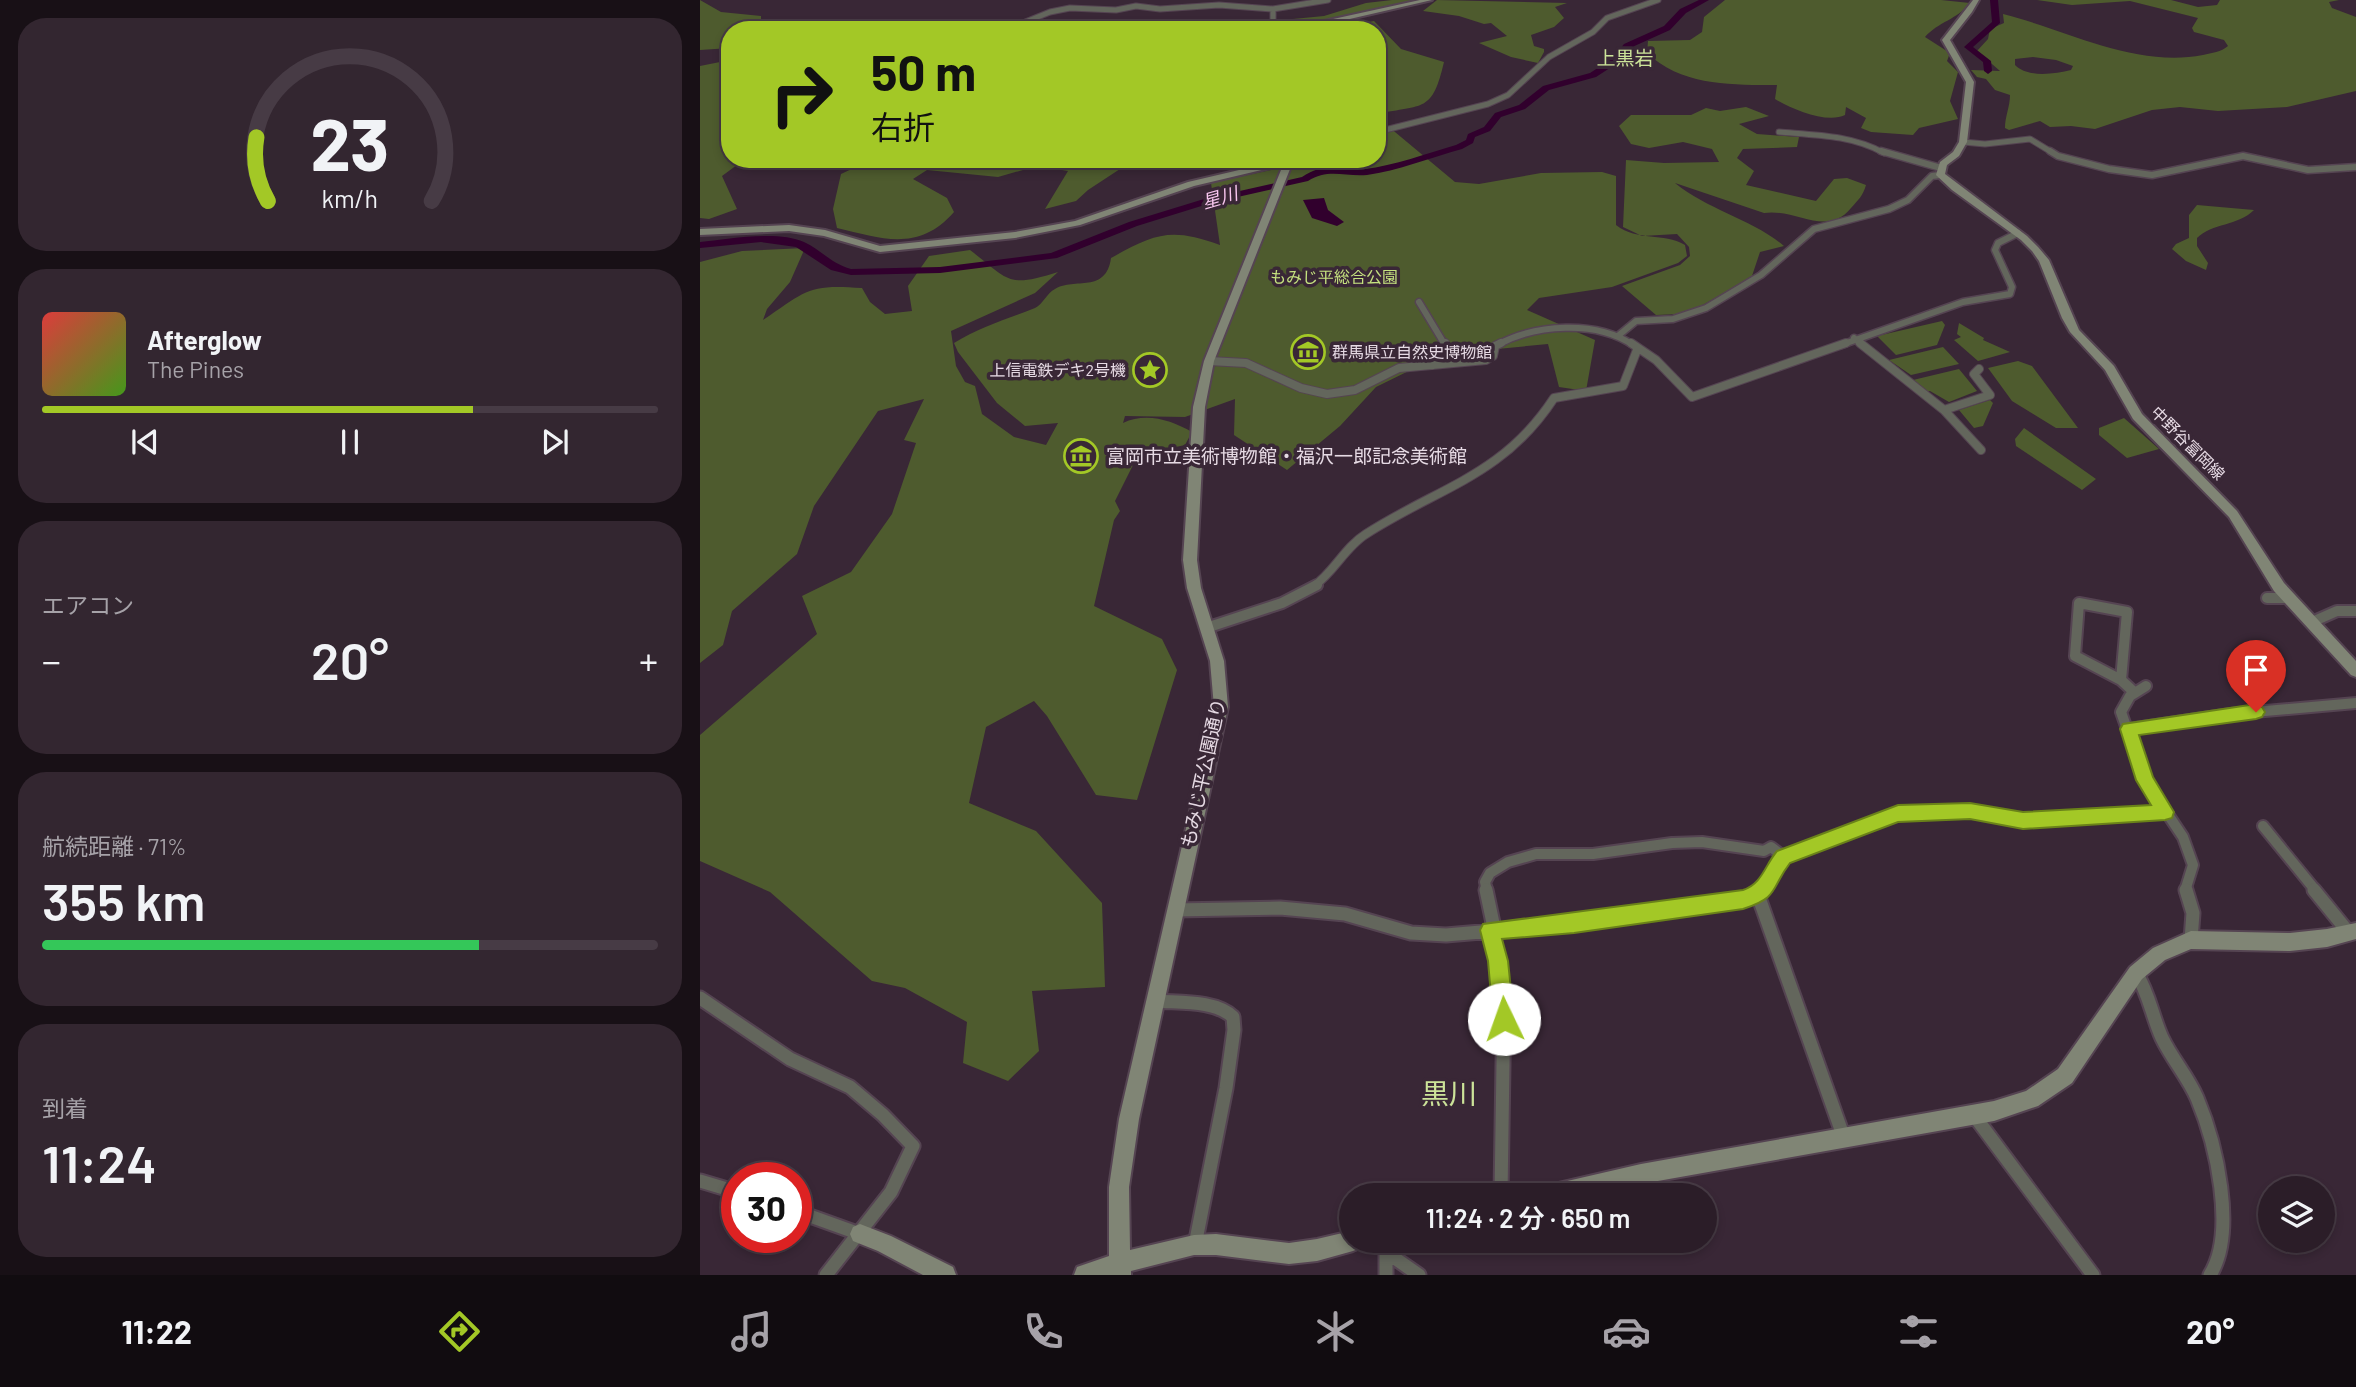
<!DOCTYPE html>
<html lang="ja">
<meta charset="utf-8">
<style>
:root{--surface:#2b1d28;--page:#332630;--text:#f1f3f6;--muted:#a6a2a8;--line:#473b45;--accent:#a3c826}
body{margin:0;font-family:Barlow,"Noto Sans JP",sans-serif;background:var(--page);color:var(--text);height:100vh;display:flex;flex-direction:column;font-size:26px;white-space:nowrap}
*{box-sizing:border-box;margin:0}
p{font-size:23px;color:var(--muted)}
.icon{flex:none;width:38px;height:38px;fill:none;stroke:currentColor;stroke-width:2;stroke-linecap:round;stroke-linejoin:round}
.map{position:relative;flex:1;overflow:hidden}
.sheet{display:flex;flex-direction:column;gap:18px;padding:18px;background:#181016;width:700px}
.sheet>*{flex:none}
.guide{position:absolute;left:21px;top:21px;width:665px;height:147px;border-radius:28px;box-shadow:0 4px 10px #0003,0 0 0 2px var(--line);background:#a3c826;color:#111;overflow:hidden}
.tools{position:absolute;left:1558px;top:1176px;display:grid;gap:14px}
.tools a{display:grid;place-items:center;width:77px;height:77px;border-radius:50%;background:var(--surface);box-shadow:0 4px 10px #0003,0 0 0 2px var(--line);font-size:35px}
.speed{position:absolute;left:21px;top:1162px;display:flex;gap:14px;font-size:35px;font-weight:700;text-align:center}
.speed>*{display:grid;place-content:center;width:91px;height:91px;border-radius:50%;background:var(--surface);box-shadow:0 4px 10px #0003,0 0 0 2px var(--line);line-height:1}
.speed .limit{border:10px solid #d22;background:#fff;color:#111}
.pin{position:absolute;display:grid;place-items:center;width:60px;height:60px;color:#fff;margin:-72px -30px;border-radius:50% 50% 50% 0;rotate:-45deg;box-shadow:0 0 7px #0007}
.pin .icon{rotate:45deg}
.me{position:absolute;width:77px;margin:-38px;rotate:357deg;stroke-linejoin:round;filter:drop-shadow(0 0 5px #0008)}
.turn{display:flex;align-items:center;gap:24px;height:147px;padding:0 35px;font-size:32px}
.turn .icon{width:91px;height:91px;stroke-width:2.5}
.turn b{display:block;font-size:49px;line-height:60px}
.big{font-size:52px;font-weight:600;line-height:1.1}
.sheet .card{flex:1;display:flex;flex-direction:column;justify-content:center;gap:10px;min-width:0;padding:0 24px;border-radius:28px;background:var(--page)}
.sheet .dial{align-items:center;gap:0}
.dial svg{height:182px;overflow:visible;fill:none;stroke:var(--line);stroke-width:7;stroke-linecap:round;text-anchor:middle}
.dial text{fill:var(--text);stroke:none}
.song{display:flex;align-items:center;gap:21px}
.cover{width:84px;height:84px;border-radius:10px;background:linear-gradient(135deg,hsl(0 70% 55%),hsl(100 70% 35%))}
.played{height:7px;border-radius:4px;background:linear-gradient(90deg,var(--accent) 70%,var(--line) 70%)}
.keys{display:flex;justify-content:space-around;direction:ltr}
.heat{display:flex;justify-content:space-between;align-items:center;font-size:38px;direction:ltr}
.charge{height:10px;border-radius:5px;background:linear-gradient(90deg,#34c759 71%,var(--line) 0)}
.trip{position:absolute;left:639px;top:1183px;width:378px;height:70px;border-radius:35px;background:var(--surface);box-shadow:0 4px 10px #0003,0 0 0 2px var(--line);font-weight:600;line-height:70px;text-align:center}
.dock{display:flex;height:112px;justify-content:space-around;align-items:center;background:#110c10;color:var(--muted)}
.dock .icon{width:49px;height:49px}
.dock .active{color:var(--accent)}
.dock b{font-size:32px;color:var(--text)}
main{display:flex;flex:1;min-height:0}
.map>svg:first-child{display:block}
.green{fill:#4e5b2e;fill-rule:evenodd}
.water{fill:#31002d}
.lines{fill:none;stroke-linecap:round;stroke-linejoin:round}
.river{fill:#31002d;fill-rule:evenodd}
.street-far4-casing{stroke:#554452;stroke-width:7}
.street-far3-casing{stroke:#554452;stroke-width:9}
.street-far2-casing{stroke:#554452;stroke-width:10}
.street-far1-casing{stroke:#554452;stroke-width:14}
.street-casing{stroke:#554452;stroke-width:17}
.secondary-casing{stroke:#554452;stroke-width:4}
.street-far4{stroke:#63665c;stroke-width:5}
.street-far3{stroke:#63665c;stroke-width:6}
.street-far2{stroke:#63665c;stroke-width:8}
.street-far1{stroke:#63665c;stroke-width:10}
.street{stroke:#63665c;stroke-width:13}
.secondary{fill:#808575;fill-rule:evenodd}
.route{fill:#a3c826;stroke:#6a8219;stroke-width:2}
.labels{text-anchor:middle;stroke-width:7;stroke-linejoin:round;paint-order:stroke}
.far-park-label{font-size:16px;fill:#c5e27f;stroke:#392736}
.far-poi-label{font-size:16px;fill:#e6dae4;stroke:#392736;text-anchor:start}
.far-street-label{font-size:16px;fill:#e6dae4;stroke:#392736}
.far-water-label{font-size:18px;font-style:italic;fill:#f9c7f0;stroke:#392736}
.far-quarter-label{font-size:19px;fill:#cce399;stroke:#392736}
.poi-label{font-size:19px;fill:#e6dae4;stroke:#392736;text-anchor:start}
.street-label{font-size:19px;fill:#e6dae4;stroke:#392736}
.near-quarter-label{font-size:28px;fill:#cce399;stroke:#392736}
</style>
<main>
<section class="sheet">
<div class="card dial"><svg viewBox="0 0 100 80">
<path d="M14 69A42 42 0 1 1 86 69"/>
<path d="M14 69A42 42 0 0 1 9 41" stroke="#a3c826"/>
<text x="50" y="56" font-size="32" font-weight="700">23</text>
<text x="50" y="72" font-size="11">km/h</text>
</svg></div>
<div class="card">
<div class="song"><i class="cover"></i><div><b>Afterglow</b><p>The Pines</p></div></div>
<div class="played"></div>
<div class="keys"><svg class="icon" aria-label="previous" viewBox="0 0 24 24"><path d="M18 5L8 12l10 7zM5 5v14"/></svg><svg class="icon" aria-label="pause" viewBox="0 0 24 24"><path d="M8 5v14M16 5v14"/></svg><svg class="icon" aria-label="next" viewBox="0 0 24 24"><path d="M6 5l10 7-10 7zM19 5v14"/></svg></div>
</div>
<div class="card"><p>エアコン</p>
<div class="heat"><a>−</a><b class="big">20°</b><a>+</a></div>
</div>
<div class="card"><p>航続距離 · 71%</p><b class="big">355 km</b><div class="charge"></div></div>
<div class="card"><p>到着</p><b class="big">11:24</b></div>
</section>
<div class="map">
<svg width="1656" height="1275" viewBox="0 0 1656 1275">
<rect width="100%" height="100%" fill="#392736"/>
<path class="green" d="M 0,0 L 21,12 L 61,16 L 61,28 L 73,30 L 30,30 L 30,48 L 0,50 Z
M 692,0 L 723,0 L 627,19 L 598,30 L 574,30 L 572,21 L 624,16 L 666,3 Z
M 737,0 L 867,3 L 855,7 L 864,18 L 854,27 L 831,35 L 834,46 L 844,49 L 844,52 L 838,63 L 811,57 L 779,43 L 807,36 L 791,23 L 784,24 L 759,16 L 723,11 Z
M 1025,0 L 1241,0 L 1270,3 C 1258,19 1238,22 1225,37 L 1250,53 L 1247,61 L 1258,72 L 1250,101 L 1258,119 L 1219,128 L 1213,135 L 1171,132 L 1161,128 L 1166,118 L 1146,107 L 1145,115 C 1127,124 1092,109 1075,99 L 1077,85 C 1031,85 982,86 947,53 L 948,41 L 990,40 L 1002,32 L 1004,17 Z
M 1337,0 L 1471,0 L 1498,7 L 1517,5 L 1520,0 L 1639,0 L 1629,2 L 1632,8 L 1656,17 L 1656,91 L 1587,107 L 1518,111 L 1480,107 L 1452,110 L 1395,129 L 1371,126 L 1350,127 L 1340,121 L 1309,130 L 1305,128 C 1305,116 1310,107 1310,95 L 1295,90 L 1286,79 L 1277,77 L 1271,70 L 1300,71 L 1277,51 L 1288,39 L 1290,29 L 1304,23 L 1303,14 C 1367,30 1435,68 1503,55 C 1512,53 1521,52 1528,46 L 1524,40 L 1494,32 L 1492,28 L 1498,18 L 1430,1 L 1372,5 ZM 1333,57 L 1356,60 L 1373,66 L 1371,70 C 1354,74 1328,78 1315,65 L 1315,59 Z
M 674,21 L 701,49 L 744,62 C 732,113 724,104 677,114 L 677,30 L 622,30 Z
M 30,60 L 30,159 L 61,159 L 41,162 L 22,176 L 37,209 L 9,219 L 0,218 L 0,66 Z
M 1046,107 L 1069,116 L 1039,124 L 1057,134 L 1099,137 L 1097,147 L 1043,149 L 1037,158 L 1054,171 L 1046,185 L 1116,201 L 1134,179 L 1147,178 L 1166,185 C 1163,196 1158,200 1151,208 C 1127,238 1096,208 1064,213 L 975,183 C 1008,210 1052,219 1084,246 L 1060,252 L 1052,276 L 1028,291 L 999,307 L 979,314 L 956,315 L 922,286 L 980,265 L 990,256 L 989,247 L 977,234 L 942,236 L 923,227 L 926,160 L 964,163 L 1019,162 L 1012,149 L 983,142 L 949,148 L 931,144 L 919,126 L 931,115 L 991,115 L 1006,108 L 1020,111 Z
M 677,117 L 755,182 L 779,184 L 841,173 L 902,172 L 916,176 L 916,225 C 938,242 963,232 985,245 L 987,256 L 978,263 L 912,287 L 839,298 L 827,310 L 895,340 L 886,391 L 859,387 L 848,344 L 766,352 L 729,361 L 676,387 L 640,426 L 587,470 L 534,435 L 535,399 L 485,417 L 425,416 L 423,423 C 446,412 471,420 492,432 L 485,445 L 438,455 L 415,501 L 420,511 L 414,520 L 394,606 L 462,639 L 477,670 L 437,800 L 396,795 L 347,716 L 334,701 L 286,727 L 269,803 L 336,831 L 402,903 L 405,987 L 332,991 L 339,1051 L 308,1081 L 263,1063 L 267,1022 L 205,988 L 172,981 L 70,892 L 0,861 L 0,735 L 117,634 L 102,596 L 151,572 L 192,514 L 216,443 L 204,440 L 224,399 L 178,411 L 114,506 L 97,554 L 32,611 L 23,645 L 0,663 L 0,262 L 42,251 L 105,248 L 90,282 L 67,309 L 63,320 C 107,290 108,284 162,288 L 170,302 L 185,314 L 212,311 L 208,286 L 229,256 L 270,250 C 310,281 307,288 358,272 L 335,293 L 251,331 L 256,366 L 265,382 L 275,386 L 282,414 L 314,437 L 346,445 L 358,423 L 325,426 L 297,403 L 258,352 L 254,343 C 280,327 307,319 335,308 C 343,304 347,293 355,289 C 375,277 406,294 411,258 C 455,234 470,227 520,245 L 511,183 L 598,164 L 607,159 L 677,159 Z
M 173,159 L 493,159 L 486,162 L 420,169 L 388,190 L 376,201 L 345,209 L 368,171 L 337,166 L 298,177 L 227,170 L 213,179 L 247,198 L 254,212 C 219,252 183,239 137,228 L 133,209 L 141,174 Z
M 1497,205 L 1554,210 C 1538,226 1512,223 1497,238 L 1497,246 L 1508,263 L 1506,270 L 1486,261 L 1472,249 L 1476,244 L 1489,238 L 1489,215 Z
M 1242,321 L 1245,325 L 1237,345 L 1196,355 L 1177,336 Z
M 1259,323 L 1284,338 L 1283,340 L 1310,352 L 1278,361 L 1254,340 L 1261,337 L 1257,334 Z
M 1243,347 L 1259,364 L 1211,375 L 1189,360 Z
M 1318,361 L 1332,366 L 1378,428 L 1356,428 L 1312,401 L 1288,368 Z
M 1259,369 L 1277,391 L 1249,402 L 1230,391 L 1226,392 L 1213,380 Z
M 1290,400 L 1293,403 L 1283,426 L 1274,428 L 1259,410 Z
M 1424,418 L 1459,449 L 1427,458 L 1399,435 L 1399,428 Z
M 1324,428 L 1396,479 L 1382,490 L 1316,446 L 1315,439 Z"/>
<path class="water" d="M 624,198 L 628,210 L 644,222 L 637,226 L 612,218 L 603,200 Z"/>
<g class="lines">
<path class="river" d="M 999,0 L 1009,0 L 986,13 L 970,30 L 930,48 L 919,62 L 896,77 L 849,90 L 825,109 L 801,117 L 790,131 L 775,137 L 773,143 L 762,149 C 732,157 697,171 667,175 C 645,177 628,168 608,181 L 511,203 L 437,226 L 357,258 L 240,273 L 151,275 L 131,270 L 96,247 L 61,242 L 0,248 L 0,242 C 28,239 78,230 104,242 C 121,250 132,264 151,269 L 240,267 L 351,253 L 429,222 L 504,199 L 602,177 C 625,161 641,171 665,169 C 693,166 728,153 756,145 L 766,140 L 768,134 L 784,127 L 795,113 L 819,105 L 843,86 L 890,73 L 913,58 L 924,44 L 964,26 L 980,9 Z
M 1290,0 L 1298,0 L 1300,23 L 1273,47 L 1291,61 L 1292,71 L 1288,74 L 1284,71 L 1283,62 L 1264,47 L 1292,22 Z"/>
<g class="street-far4-casing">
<path id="street-far4" d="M 573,9 L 573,30
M 318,25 L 350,12 L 370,8 L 416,10 L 436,6 L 460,9 L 519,5 L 573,9 L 628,0
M 677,132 L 788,104 L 808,95 L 849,57 L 893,32 L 907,18 L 958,0
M 1079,132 C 1115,135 1152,135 1184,153
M 1263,142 L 1285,144 L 1330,139 L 1353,153"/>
</g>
<g class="street-far3-casing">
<path id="street-far3" d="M 1181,151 L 1241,168
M 1350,151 L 1358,156 L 1409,169 L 1452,175 L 1543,156 L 1608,170 L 1656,167
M 719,302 L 745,345
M 919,335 L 936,321 L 973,319 L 1006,308 L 1061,275 L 1114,229 L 1189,209 L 1208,200 L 1232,176 L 1240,175
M 1154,338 L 1162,345
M 797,345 C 836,324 896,320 933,345
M 1141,345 L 1263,302 L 1310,294 L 1312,287 L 1295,250 L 1298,243 L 1318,233"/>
</g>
<g class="street-far2-casing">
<path id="street-far2" d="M 931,343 L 956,360 L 992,397 L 1146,343
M 1160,343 L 1244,410 L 1281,450
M 509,361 L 546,363 L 601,388 L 627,394 L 655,390 L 699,368 L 786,360 L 793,356 L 795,346 L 801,343
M 733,365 L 743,352 L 745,343
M 1244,410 L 1290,395 L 1274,374 L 1279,369
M 614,586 C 634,572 645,547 666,534 C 739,487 803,476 854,398 L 923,386 L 937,350"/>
</g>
<g class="street-far1-casing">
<path id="street-far1" d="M 1567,598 L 1589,598
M 1379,603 L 1427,612 L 1421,680 L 1375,656 Z
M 1612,622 L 1637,611 L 1656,611
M 506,628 L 582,603 L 617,585
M 1421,680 L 1434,692
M 1446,686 L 1430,696 L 1421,712 L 1445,780 L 1483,837 L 1493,865 L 1485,891
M 1429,729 L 1531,714 L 1656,703
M 1563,826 L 1616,891
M 787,891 L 785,882 L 790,873 L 808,862 L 836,854 L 893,854 L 972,843 L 1002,842 L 1064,851 L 1071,847 L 1084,857
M 1059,891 L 1084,857 L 1198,814 L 1270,811 L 1323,821 L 1465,812"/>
</g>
<g class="street-casing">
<path id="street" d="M 786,890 L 793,923 L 790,931 L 804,999 L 801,1195
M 1486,890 L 1493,913 L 1491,940
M 1614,890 L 1649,933
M 1058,895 L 1144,1138
M 475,910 L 580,908 L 645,914 L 711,933 L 746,935 L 874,924 L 1043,900 L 1061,890
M 1436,973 C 1449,993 1452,1016 1462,1038 C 1472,1059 1488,1077 1497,1098 C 1516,1143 1537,1232 1510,1275
M 0,998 L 90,1059 L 150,1087 L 183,1115 L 213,1146 L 191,1192 L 126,1275
M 456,1001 C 479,1003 515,1000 533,1017 L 534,1030 L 526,1088 L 495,1245
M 1273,1114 L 1393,1275
M 0,1181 L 37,1192
M 96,1211 L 160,1234
M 686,1241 L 686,1275
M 687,1257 L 696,1259 L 719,1275"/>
</g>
<g class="secondary-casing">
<path id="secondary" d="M 720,0 L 732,0 L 628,24 L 612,30 L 602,30 L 624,21 Z
M 1273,0 L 1279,0 L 1272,12 L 1250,40 L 1274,82 L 1267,142 L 1259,156 L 1247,165 L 1245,174 L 1327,236 L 1338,247 L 1349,260 L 1379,330 L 1414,366 L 1442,414 L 1537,511 L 1584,583 L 1656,661 L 1656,677 L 1651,675 L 1574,591 L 1529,517 L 1433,419 L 1405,370 L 1370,332 L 1362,318 L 1339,261 L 1332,251 L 1321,240 L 1252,190 L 1236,175 L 1240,162 L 1253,152 L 1259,142 L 1266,82 L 1242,40 Z
M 586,159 L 594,159 L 514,361 L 505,407 L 497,560 L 501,588 L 524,661 L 528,707 L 439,1119 L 429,1187 L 430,1250 L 494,1235 L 516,1234 L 589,1243 L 617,1239 L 651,1231 L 651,1241 L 663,1241 L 660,1248 L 653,1251 L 617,1261 L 589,1264 L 516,1255 L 494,1255 L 431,1271 L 431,1275 L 374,1275 L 377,1267 L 409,1256 L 409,1187 L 419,1119 L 514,707 L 510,661 L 487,588 L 483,560 L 493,407 L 504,361 L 583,165 L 494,186 L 380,225 L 315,238 L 180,252 L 124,236 L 89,231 L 0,235 L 0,229 L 89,225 L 125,230 L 180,246 L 315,232 L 375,221 L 488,182 Z
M 1656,923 L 1656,939 L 1627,947 L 1590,951 L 1491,949 L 1465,960 L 1442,979 L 1372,1083 L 1338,1106 L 1294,1121 L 941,1184 L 893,1195 L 840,1195 L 843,1188 L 850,1185 L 941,1164 L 1294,1101 L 1326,1091 L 1358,1069 L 1430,967 L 1453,948 L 1491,931 L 1590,933 L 1627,929 Z
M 160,1224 L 191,1236 L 253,1267 L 256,1275 L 223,1275 L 178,1251 L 153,1241 L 150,1234 L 153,1227 Z"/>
</g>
<use href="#street-far4" class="street-far4"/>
<use href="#street-far3" class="street-far3"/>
<use href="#street-far2" class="street-far2"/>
<use href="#street-far1" class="street-far1"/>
<use href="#street" class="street"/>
<use href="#secondary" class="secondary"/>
</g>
<path class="route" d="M 1556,704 L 1562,707 L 1565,712 L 1562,717 L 1556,719 L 1439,735 L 1453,777 L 1474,812 L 1472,818 L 1465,820 L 1323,829 L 1270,819 L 1198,822 L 1090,863 C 1070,889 1080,897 1043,909 L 874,933 L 802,939 L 808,961 L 814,1019 L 811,1027 L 804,1030 L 796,1027 L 793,1019 L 788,961 L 780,930 L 783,924 L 1043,890 C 1062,884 1065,865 1077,851 L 1198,805 L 1270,803 L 1323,812 L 1451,805 L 1436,780 L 1420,729 L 1423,724 Z"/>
<defs>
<g id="museum-ring" transform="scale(1.75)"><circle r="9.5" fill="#392736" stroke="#a3c826" stroke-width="1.5"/><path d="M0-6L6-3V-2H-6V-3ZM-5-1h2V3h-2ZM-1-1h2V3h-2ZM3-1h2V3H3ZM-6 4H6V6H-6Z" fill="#a3c826"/></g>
<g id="sight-ring" transform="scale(1.75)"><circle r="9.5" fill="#392736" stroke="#a3c826" stroke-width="1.5"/><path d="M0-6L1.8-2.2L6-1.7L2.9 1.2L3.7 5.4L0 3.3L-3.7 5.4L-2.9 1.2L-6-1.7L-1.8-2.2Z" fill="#a3c826"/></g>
</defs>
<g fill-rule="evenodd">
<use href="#museum-ring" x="608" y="352"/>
<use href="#sight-ring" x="450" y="370"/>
<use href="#museum-ring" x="381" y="456"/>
</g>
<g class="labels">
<g class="far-park-label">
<text x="634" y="283">もみじ平総合公園</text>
</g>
<g class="far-poi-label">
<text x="632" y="358">群馬県立自然史博物館</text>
<text x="426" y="376" text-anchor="end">上信電鉄デキ2号機</text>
</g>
<g class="far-street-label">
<text transform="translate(1488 443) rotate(45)" y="6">中野谷富岡線</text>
</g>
<g class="far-water-label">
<text transform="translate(520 198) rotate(-16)" y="6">星川</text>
</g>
<g class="far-quarter-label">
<text x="925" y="65">上黒岩</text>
</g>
<g class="poi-label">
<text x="406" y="463">富岡市立美術博物館・福沢一郎記念美術館</text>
</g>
<g class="street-label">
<text transform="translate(503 773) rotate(-78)" y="7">もみじ平公園通り</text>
</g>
<g class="near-quarter-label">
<text x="749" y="1104">黒川</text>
</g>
</g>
</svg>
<div class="tools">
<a><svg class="icon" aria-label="layers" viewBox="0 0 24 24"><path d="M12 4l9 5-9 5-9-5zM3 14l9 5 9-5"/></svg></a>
</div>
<div class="speed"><div class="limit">30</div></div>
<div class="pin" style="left:1556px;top:712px;background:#d93025"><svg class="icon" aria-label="arrive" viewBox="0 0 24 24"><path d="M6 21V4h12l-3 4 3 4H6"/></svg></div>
<svg class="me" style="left:804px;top:1019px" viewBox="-20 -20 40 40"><circle r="19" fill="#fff"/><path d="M0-13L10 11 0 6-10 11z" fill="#a3c826"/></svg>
<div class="trip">11:24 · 2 分 · 650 m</div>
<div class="guide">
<div class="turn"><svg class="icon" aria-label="right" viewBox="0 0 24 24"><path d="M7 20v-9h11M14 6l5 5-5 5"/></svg><div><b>50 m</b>右折</div></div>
</div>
</div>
</main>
<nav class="dock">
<b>11:22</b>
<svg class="icon active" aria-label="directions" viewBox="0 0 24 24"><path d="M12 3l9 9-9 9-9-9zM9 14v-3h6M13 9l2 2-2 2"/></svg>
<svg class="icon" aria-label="music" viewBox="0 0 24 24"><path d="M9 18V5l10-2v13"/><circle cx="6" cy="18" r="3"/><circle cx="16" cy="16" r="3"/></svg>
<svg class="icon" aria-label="phone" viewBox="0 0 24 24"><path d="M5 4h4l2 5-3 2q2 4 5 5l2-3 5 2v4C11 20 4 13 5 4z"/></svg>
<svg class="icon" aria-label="climate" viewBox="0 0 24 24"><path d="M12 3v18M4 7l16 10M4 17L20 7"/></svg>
<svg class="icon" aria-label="car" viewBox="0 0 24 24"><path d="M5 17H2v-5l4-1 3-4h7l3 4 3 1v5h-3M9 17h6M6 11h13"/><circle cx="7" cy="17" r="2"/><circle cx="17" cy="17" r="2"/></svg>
<svg class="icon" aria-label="filters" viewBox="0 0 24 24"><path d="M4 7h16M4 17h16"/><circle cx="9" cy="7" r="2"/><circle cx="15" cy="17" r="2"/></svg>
<b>20°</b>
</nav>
